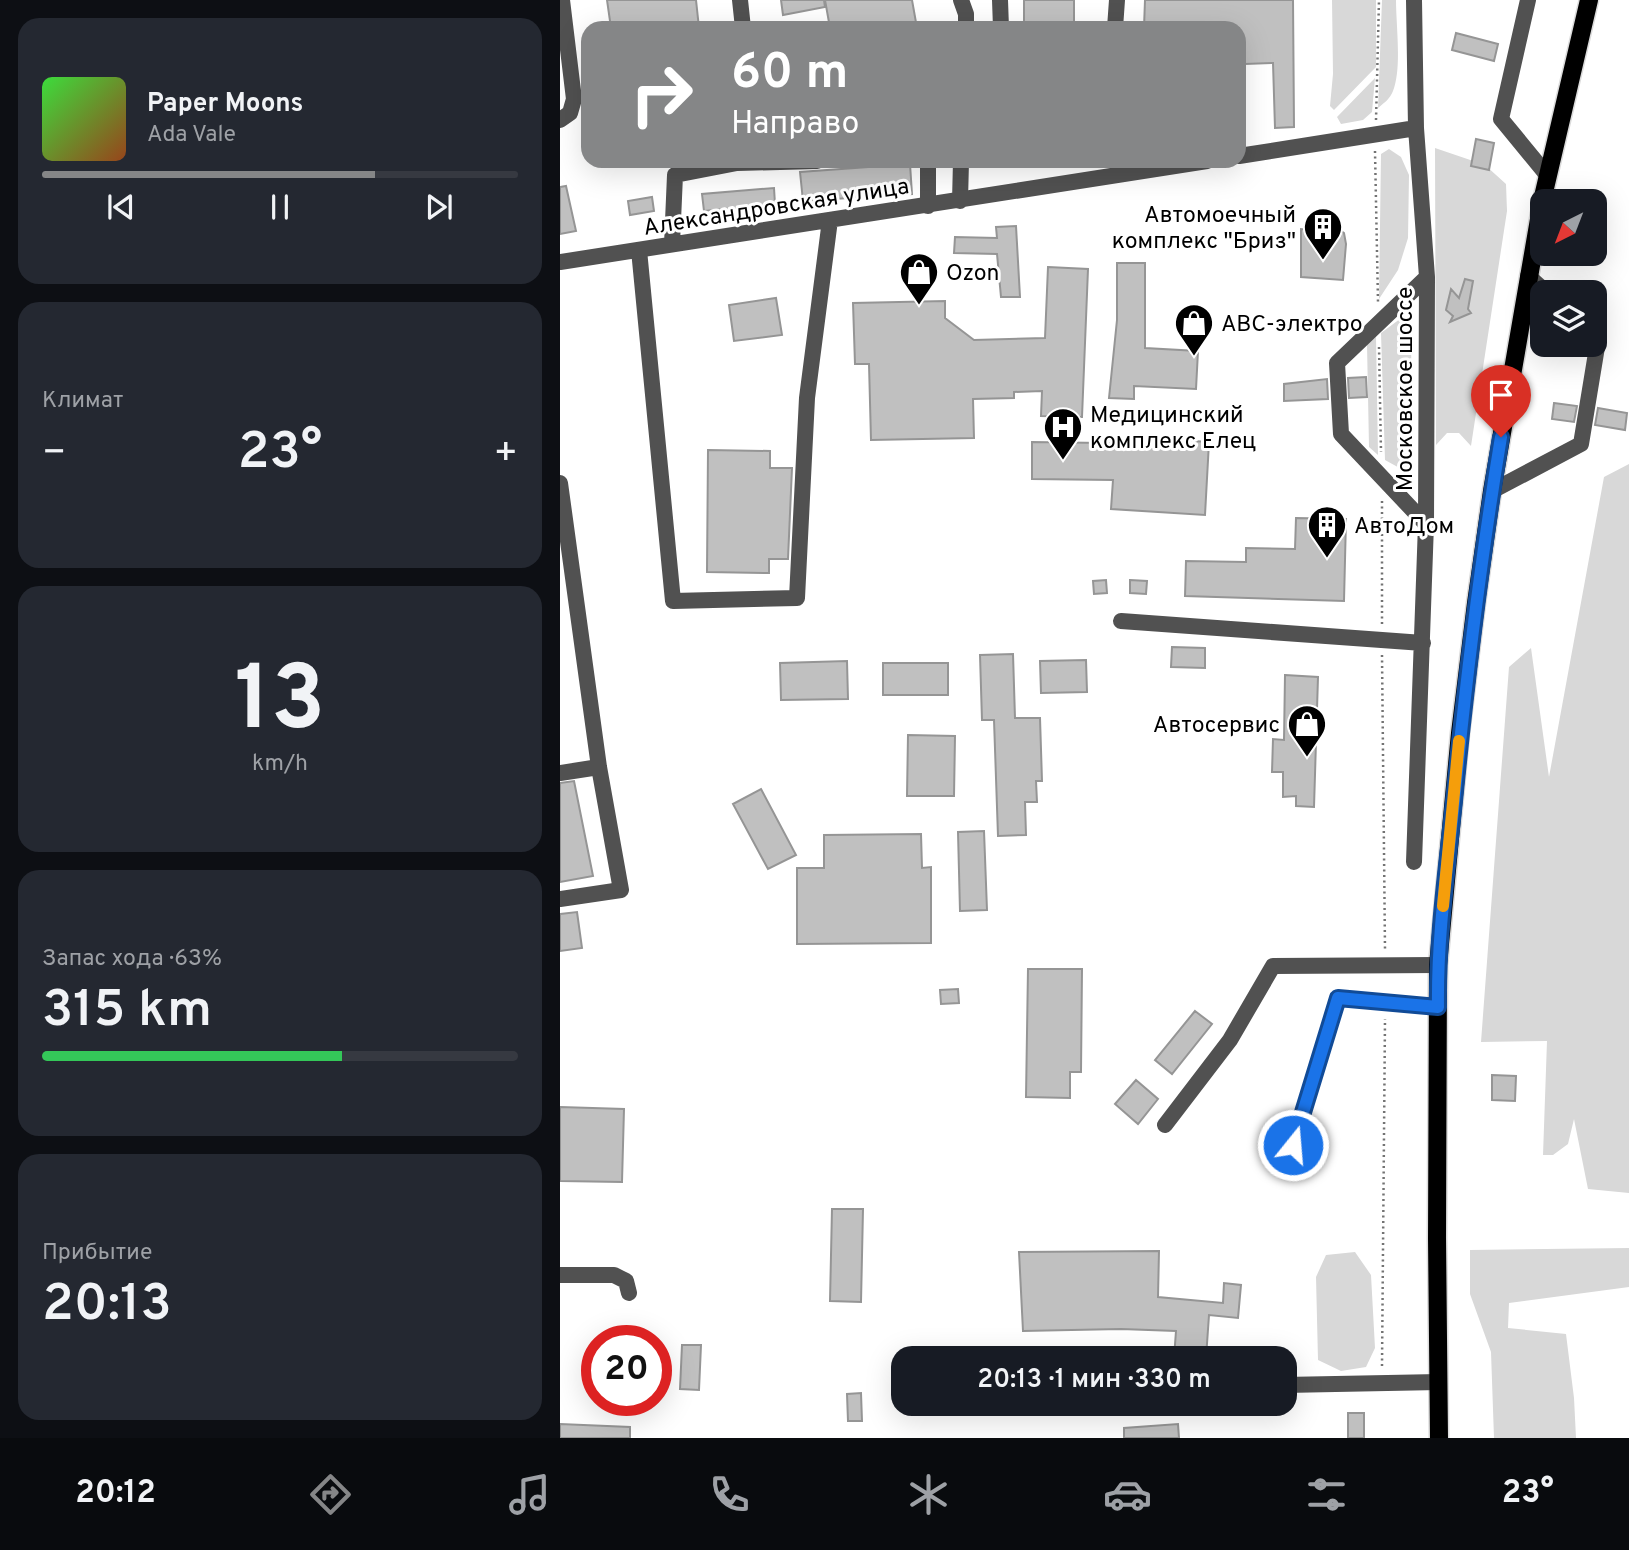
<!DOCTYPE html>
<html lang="ru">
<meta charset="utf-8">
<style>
:root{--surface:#171b24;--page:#242831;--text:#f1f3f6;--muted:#9ea1a6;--line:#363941;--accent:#858687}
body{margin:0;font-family:Overpass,sans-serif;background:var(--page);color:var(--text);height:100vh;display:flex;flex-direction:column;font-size:26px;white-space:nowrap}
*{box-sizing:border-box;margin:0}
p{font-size:23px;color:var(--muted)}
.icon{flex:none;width:38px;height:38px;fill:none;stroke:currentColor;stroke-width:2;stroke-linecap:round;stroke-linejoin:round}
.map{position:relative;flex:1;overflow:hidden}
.side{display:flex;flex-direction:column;gap:18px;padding:18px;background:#0d0f14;width:560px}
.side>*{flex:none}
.top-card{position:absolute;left:21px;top:21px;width:665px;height:147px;border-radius:21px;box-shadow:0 7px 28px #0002;background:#858687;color:#fff;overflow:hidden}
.needle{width:46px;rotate:222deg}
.tools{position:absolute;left:970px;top:189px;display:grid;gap:14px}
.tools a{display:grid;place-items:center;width:77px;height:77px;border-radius:14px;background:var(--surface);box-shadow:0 7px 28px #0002;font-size:35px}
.speed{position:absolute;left:21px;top:1325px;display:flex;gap:14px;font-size:35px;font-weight:700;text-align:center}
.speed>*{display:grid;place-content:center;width:91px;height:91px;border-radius:50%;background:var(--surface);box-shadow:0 7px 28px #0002;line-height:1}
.speed .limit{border:10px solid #d22;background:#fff;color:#111}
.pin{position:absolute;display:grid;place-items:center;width:60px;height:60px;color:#fff;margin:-72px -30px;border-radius:50% 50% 50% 0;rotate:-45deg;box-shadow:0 0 7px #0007}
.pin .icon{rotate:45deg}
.me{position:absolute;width:77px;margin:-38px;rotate:17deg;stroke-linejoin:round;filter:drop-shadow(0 0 5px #0008)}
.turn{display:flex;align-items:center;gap:24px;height:147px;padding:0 35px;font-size:32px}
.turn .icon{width:91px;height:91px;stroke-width:2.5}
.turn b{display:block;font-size:49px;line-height:60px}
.big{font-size:52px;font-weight:600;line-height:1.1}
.side .tile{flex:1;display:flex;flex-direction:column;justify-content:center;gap:10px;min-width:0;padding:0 24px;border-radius:21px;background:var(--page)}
.side .dial{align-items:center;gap:0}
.dial b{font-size:91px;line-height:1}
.song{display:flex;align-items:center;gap:21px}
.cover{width:84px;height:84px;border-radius:10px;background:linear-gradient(135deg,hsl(120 70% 55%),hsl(20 70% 35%))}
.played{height:7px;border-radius:4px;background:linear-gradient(90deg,var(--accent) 70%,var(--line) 70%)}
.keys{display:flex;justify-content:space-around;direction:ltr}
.heat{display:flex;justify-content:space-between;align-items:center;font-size:38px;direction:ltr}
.charge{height:10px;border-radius:5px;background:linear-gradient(90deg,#34c759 63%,var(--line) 0)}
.trip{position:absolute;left:331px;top:1346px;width:406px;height:70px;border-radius:21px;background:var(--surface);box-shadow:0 7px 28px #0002;font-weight:600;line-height:70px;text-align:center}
.dock{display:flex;height:112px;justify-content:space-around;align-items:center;background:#090b0e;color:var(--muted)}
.dock .icon{width:49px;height:49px}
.dock .current{color:var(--accent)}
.dock b{font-size:32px;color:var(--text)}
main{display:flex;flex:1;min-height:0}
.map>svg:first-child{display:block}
.green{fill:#d8d8d8}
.building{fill:#c0c0c0;stroke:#959595;stroke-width:2}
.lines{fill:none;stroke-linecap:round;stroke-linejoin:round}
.major-casing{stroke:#dbdbdb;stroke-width:21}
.path{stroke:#737373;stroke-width:2.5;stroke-dasharray:2 3.5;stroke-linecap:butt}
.minor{stroke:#515151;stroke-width:16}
.major{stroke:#000;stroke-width:18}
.route-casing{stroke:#114b97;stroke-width:18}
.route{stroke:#1a73e8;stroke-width:12}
.slow{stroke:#f59e0b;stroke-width:12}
.labels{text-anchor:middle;stroke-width:6;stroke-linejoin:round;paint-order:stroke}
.street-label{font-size:23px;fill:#000;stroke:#fff}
.poi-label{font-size:23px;fill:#000;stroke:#fff;text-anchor:start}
</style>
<main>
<section class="side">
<div class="tile">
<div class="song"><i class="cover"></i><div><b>Paper Moons</b><p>Ada Vale</p></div></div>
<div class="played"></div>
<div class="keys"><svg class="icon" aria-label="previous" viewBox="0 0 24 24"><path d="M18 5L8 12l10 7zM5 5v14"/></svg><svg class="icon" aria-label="pause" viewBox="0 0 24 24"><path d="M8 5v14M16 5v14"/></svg><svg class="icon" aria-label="next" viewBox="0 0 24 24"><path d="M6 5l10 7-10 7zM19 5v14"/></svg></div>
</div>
<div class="tile"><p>Климат</p>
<div class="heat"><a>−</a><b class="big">23°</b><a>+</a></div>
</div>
<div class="tile dial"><b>13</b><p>km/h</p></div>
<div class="tile"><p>Запас хода · 63%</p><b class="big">315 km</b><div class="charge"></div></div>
<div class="tile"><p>Прибытие</p><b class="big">20:13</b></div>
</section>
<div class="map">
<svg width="1069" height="1438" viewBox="0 0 1069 1438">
<rect width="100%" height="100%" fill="#fff"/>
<path class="green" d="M 772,0 L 816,0 L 816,67 L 774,110 L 770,106 L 773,74 Z
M 822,0 L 836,0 C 836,26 842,68 833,91 C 830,99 824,103 818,108 Z
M 815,78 L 812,112 L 803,120 L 781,124 L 777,117 Z
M 875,148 L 925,165 L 946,184 L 947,211 L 911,446 L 899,433 L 887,433 L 876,445 Z
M 829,149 L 841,157 L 849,175 L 848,238 L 838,270 L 819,299 L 821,154 Z
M 844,316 L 851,325 L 852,468 L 845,471 L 825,460 L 821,333 Z
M 816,337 L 818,455 L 809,447 L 807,344 Z
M 1069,464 L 1069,1193 L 1028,1189 L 1014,1119 L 1008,1144 L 993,1155 L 983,1155 L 987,1041 L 921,1042 L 949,667 L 971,648 L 989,777 L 1044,477 Z
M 1069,1248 L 1069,1287 L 949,1303 L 948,1328 L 1006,1334 L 1014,1398 L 1016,1438 L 934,1438 L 931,1352 L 910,1294 L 910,1250 Z
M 795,1252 L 811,1275 L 815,1348 L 806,1367 L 781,1371 L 758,1360 L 756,1277 L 766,1255 Z"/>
<path class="building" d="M 47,0 L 136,0 L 139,28 L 51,28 Z
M 221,0 L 264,0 L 265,7 L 223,15 Z
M 265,0 L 352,0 L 357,28 L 320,28 L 320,25 L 305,28 L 270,28 Z
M 464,0 L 514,0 L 514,28 L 464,28 Z
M 585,0 L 733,0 L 734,127 L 715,128 L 713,63 L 685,64 L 684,47 L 679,47 L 679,28 L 584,28 Z
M 896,33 L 938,44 L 934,61 L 892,50 Z
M 916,139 L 934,143 L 929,170 L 911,166 Z
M 350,164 L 352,194 L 243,201 L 240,172 Z
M 6,186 L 16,231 L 0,234 L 0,187 Z
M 214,188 L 215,204 L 144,211 L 142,194 Z
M 92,197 L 94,211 L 70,215 L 68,201 Z
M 762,225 L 777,228 L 784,233 L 786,244 L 783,280 L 741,277 L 741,229 L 761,231 Z
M 456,226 L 460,297 L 441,297 L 437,254 L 394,253 L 395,237 L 437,238 L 436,227 Z
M 557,263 L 585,263 L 585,348 L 638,351 L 636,389 L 574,386 L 574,399 L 549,398 L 557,320 Z
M 488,267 L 528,269 L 522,417 L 481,416 L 482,391 L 454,392 L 454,398 L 413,399 L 414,438 L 311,440 L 309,364 L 295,364 L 293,303 L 385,301 L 385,318 L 414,340 L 485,338 Z
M 905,279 L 913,281 L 908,309 L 911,313 L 890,322 L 893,316 L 886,310 L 891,289 L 899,298 Z
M 216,298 L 222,335 L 174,341 L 169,305 Z
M 806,377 L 807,397 L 789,398 L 788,378 Z
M 767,379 L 768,399 L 724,401 L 724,384 Z
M 994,403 L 1017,406 L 1014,422 L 992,419 Z
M 1038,408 L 1067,413 L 1065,430 L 1035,425 Z
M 616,440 L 649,442 L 645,515 L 551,509 L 553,480 L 472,479 L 472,442 L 616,444 Z
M 148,450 L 210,451 L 210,468 L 232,468 L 228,559 L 209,559 L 209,573 L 147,572 Z
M 736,518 L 786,519 L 784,601 L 625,596 L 626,561 L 686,562 L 686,548 L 735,549 Z
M 546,580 L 547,593 L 534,594 L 533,581 Z
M 570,580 L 587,581 L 586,594 L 570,593 Z
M 612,647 L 645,648 L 645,668 L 611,667 Z
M 453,654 L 455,718 L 480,718 L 482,781 L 476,781 L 477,802 L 465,802 L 466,835 L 438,836 L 434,720 L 422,720 L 420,655 Z
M 526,660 L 527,692 L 481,693 L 480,661 Z
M 287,661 L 288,699 L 221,700 L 220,663 Z
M 323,663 L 388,663 L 388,695 L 323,695 Z
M 725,675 L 758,677 L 754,807 L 736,806 L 736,796 L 723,797 L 723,772 L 712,772 L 713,739 L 724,740 Z
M 348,735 L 395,736 L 394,796 L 347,796 Z
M 14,781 L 33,876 L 0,882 L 0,783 Z
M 201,789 L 236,855 L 208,869 L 173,804 Z
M 424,831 L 427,910 L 400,911 L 398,832 Z
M 361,834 L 362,868 L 371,867 L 371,943 L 237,944 L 237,868 L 264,868 L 264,835 Z
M 17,912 L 22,948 L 0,951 L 0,914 Z
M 468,969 L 522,969 L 521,1072 L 510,1072 L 510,1098 L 466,1097 Z
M 398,989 L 399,1003 L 381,1004 L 380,990 Z
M 635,1011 L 652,1024 L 612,1074 L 595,1060 Z
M 932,1075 L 956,1076 L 955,1101 L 932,1100 Z
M 576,1080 L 598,1099 L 578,1124 L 555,1104 Z
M 0,1107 L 64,1109 L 62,1182 L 0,1181 Z
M 272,1209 L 303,1209 L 301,1302 L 270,1301 Z
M 599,1251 L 598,1297 L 663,1303 L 664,1283 L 681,1285 L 678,1318 L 649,1315 L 646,1358 L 614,1358 L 616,1331 L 561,1329 L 463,1331 L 459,1252 Z
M 122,1345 L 141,1345 L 139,1390 L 120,1389 Z
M 301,1393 L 302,1421 L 288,1421 L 287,1394 Z
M 788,1413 L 804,1413 L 804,1438 L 788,1438 Z
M 0,1424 L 70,1427 L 70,1438 L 0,1438 Z
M 618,1424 L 619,1438 L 564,1438 L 564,1428 Z"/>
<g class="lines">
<g class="major-casing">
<path id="major" d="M 982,201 L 1029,0
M 879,1438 L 877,1238 L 878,965 L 900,733 L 916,603 L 932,491 L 982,202"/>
</g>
<path class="path" d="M 816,120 L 819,0
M 815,151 L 818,302
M 819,347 L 821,452
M 822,501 L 822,624
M 822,655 L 825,949
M 822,1366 L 825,1019"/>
<path class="minor" d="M 180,0 L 183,28
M 401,0 L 406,14 L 406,28
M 440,0 L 441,28
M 854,0 L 856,128 L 867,277 L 866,524 L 854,862
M 968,0 L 941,119 L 987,175
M 555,28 L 557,0
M 0,120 L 10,113 L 14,99 L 2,0
M 679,156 L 856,128
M 368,161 L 368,206
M 400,201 L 401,161
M 112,244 L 115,175 L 177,163 L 257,161
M 79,250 L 113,601 L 237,598 L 247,398 L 270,220
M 0,262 L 647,161
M 968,276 L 986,292
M 0,483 L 39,767 L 61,890 L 0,899
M 932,491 L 1021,444 L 1038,341 L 1034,338
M 866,524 L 781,434 L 777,363 L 867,277
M 561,621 L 863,643
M 0,773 L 39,767
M 605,1125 L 670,1040 L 713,966 L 878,965
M 733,1145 L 778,998 L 878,1007
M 0,1275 L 54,1275 L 66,1281 L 69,1293
M 724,1385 L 879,1382"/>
<use href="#major" class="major"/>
</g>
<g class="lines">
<g class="route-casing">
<path id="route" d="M 733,1145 L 778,998 L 878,1007 C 877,938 887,869 894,801 C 906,679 921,558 941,437"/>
</g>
<use href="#route" class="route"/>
<path class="slow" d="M 883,906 L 899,741"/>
</g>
<defs>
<g id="building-pin" transform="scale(2.0125)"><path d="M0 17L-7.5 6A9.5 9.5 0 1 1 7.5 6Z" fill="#000" stroke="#fff"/><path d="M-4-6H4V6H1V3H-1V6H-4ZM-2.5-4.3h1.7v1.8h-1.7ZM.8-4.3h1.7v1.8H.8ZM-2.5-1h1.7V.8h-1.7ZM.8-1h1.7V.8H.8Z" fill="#fff"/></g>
<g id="shop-pin" transform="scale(2.0125)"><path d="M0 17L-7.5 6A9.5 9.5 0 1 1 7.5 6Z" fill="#000" stroke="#fff"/><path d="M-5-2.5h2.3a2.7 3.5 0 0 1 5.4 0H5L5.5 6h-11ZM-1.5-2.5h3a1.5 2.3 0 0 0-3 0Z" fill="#fff"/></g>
<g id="hospital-pin" transform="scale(2.0125)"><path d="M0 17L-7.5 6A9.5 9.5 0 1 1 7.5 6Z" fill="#000" stroke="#fff"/><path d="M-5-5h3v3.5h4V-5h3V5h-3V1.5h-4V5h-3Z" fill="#fff"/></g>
</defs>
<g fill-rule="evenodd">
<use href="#building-pin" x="763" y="227"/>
<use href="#shop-pin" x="359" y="272"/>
<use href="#shop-pin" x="634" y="323"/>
<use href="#hospital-pin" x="503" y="427"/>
<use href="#building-pin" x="767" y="525"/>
<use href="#shop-pin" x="747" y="724"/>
</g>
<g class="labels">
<g class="street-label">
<text transform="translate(216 206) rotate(-9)" y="8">Александровская улица</text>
<text transform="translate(844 389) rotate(-90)" y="8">Московское шоссе</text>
</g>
<g class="poi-label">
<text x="736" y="222" text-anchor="end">Автомоечный<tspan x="736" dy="26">комплекс "Бриз"</tspan></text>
<text x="386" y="280">Ozon</text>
<text x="661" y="331">АВС-электро</text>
<text x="530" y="422">Медицинский<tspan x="530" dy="26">комплекс Елец</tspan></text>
<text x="794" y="533">АвтоДом</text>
<text x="720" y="732" text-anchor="end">Автосервис</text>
</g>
</g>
</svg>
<div class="tools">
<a><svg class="needle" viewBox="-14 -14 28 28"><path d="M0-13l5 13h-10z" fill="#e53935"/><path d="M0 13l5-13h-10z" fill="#9ea1a6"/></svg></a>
<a><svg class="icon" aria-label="layers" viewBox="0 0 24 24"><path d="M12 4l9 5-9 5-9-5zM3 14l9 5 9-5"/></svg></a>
</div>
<div class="speed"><div class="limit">20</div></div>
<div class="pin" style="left:941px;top:437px;background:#d93025"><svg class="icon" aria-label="arrive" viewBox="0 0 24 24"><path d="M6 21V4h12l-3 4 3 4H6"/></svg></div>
<svg class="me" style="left:733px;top:1145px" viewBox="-20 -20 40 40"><circle r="17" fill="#1a73e8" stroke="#fff" stroke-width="3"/><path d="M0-11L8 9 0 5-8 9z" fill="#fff"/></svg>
<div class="trip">20:13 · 1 мин · 330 m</div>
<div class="top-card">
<div class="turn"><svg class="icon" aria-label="right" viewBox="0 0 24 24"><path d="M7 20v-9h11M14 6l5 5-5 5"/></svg><div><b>60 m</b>Направо</div></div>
</div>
</div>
</main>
<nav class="dock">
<b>20:12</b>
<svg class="icon current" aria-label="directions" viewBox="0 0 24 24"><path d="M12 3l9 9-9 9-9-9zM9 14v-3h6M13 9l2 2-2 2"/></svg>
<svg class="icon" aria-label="music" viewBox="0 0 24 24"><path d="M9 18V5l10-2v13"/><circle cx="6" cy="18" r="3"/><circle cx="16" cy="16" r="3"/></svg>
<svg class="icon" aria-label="phone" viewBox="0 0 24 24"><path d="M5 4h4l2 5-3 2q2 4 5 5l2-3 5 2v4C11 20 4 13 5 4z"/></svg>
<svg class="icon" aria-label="climate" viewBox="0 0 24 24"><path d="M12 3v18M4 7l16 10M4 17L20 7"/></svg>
<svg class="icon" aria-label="car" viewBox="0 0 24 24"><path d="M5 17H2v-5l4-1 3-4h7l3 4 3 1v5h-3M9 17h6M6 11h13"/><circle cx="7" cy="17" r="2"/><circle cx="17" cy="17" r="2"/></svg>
<svg class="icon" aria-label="filters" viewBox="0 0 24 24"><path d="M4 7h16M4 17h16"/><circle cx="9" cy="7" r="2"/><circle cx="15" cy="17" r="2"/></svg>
<b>23°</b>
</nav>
